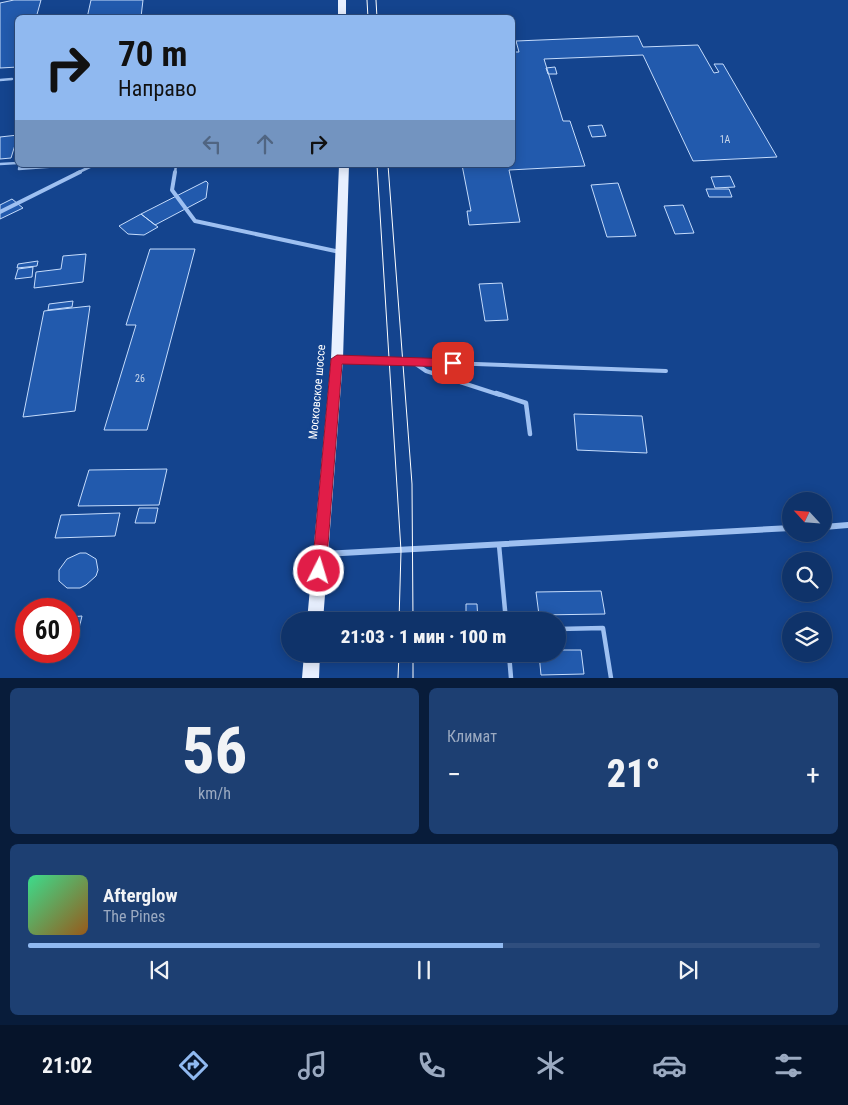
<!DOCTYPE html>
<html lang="ru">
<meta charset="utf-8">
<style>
:root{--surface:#0f336a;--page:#1d3f72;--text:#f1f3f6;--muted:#9baac1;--line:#2f4e7e;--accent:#90b9f0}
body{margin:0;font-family:"Roboto Condensed",sans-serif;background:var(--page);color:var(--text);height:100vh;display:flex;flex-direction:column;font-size:19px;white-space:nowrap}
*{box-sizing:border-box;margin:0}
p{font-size:16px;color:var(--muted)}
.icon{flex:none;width:28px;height:28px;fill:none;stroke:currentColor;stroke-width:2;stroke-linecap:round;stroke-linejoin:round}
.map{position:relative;height:678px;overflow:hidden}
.side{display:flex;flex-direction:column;gap:10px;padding:10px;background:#081c3a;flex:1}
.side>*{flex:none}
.guide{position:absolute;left:15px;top:15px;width:500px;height:152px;border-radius:8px;box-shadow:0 2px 12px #0003,0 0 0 1px var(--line);background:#90b9f0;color:#111;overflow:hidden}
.needle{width:32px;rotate:296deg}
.fabs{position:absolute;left:782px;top:492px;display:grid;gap:10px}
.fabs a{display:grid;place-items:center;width:50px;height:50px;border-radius:50%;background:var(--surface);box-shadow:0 2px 12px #0003,0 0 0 1px var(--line);font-size:25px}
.speed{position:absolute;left:15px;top:598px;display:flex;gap:10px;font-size:25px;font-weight:700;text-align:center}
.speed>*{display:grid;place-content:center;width:65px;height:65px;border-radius:50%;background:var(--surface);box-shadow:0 2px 12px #0003,0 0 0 1px var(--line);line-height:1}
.speed .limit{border:8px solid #d22;background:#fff;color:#111}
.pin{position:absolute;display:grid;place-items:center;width:42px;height:42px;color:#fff;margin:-21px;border-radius:10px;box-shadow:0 2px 8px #0006}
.me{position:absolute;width:55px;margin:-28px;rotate:5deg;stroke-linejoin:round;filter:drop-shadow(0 0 4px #0008)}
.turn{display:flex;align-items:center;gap:18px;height:105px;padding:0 20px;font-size:22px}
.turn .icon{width:65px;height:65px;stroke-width:2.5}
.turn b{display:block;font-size:35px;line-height:42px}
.lanes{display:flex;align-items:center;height:48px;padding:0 20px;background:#0003;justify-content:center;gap:25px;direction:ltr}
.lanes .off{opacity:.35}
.big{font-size:38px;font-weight:800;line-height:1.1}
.side .widget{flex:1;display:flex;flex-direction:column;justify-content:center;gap:8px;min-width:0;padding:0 18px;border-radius:8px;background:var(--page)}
.side .dial{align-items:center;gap:0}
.dial b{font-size:65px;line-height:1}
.song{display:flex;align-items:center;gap:15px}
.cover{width:60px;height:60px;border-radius:8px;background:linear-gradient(135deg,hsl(150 70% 55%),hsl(30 70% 35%))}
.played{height:5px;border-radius:2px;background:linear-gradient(90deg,var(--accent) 60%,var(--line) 60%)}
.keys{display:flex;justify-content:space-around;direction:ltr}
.heat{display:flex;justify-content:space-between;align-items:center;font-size:28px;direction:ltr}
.side .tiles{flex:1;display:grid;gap:10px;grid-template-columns:1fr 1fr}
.widget:last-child{grid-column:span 2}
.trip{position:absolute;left:281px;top:612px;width:285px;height:50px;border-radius:25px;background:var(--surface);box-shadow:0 2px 12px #0003,0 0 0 1px var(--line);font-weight:800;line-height:50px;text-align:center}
.menu{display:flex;height:80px;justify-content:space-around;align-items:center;background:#06142a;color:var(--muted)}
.menu .icon{width:35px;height:35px}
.menu .active{color:var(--accent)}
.menu b{font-size:22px;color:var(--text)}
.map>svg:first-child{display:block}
.building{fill:#225aad;stroke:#c5dcfc}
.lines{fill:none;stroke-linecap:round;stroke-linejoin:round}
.lane-far2{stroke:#9ec0f1;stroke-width:2.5}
.lane-far1{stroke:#9ec0f1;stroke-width:4}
.lane{stroke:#9ec0f1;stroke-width:4.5}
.street{stroke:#9ec0f1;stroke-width:6}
.primary{fill:#e8f0ff;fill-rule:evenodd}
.tram{stroke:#fff;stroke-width:1}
.route{fill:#e11d48;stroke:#92132f}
.labels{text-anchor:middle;stroke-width:5;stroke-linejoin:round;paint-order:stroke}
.number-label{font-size:10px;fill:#c8d6ea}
.street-label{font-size:12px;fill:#fff;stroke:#14448e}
</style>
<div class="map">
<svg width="848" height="678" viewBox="0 0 848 678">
<rect width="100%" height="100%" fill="#14448e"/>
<path class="building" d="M 14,0 L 41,0 L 36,18 L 18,18 L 18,67 L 0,68 L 0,3 Z
M 91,0 L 143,0 L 141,17 L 87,18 Z
M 638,36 L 643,47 L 698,45 L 714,73 L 719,72 L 714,64 L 723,64 L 777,157 L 693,161 L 643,55 L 544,59 L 563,121 L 570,121 L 585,166 L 509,170 L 520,222 L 469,225 L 467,211 L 471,211 L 462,165 L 512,165 L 512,52 L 519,52 L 516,41 Z
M 555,67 L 557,74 L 548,74 L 546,68 Z
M 602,125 L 606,136 L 592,137 L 588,126 Z
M 18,135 L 11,158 L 0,159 L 0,137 Z
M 730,176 L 735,187 L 715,188 L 711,177 Z
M 206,181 L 208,183 L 206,198 L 155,225 L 141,214 Z
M 618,183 L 636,236 L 607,237 L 591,185 Z
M 706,189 L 729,189 L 732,197 L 709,197 Z
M 12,199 L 23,208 L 0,219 L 0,205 Z
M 683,205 L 694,233 L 675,234 L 664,206 Z
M 141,214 L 158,227 L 144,235 L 128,234 L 119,226 Z
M 150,249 L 195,249 L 147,430 L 104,430 L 136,325 L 126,325 Z
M 86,254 L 83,282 L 34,288 L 36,272 L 61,269 L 63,256 Z
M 38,261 L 37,266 L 17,268 L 18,264 Z
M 33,267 L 32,277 L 15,279 L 18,269 Z
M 502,283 L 508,320 L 485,321 L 479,284 Z
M 73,301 L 72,307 L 48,310 L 49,304 Z
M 90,306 L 75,411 L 23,417 L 44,311 Z
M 574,414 L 642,416 L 647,453 L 577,450 Z
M 167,469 L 159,505 L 78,506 L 89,470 Z
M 139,508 L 158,508 L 155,523 L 135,523 Z
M 120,513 L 115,536 L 55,538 L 61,515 Z
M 80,553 L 86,553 L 96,559 L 98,570 L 96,576 L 86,585 L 80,588 L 67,588 L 59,581 L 59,570 L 67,559 Z
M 601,591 L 605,614 L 539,615 L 536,592 Z
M 466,604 L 477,604 L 478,621 L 466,621 Z
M 82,616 L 77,637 L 69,637 L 69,617 Z
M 558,650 L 581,650 L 584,674 L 541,675 L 539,654 L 558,654 Z"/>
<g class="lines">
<path class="lane-far2" d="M 0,80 L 12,79
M 0,164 L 18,163
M 20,165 L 19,169 L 73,165
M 77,173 L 94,165
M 175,173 L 176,165"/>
<path class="lane-far1" d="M 175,172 L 172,190 L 195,221 L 340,252
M 0,212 L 80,172
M 339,359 L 666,371
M 413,362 L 426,371 L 500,395"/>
<path class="lane" d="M 496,393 L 526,403 L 530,434
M 499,545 L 506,621
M 558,629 L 603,628 L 611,678
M 509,654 L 511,678"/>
<path class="street" d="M 824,527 L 848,525
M 324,554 L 791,528"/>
<path class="primary" d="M 338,0 L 346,0 L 346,18 L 338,18 Z
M 339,165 L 349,165 L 343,359 L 323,621 L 307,621 L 331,359 Z
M 304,654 L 320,654 L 319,678 L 302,678 Z"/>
<path class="tram" d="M 367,0 L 368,18
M 376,0 L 377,18
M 377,165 L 401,551 L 399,621
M 388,165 L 412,484 L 413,621
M 413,654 L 413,678
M 398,678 L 399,654"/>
</g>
<path class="route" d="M 337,355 L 453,359 L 459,363 L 453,367 L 342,364 L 326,571 L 324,575 L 319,577 L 314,575 L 312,571 L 331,359 Z"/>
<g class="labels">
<g class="number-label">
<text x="725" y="143">1А</text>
<text x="140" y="382">26</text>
</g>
<g class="street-label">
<text transform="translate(317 392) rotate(-85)" y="4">Московское шоссе</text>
</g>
</g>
</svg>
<div class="fabs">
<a><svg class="needle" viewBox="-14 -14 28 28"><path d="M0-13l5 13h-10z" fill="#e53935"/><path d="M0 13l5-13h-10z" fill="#9baac1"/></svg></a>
<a><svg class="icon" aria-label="search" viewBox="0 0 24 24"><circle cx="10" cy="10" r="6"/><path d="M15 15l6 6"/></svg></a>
<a><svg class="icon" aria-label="layers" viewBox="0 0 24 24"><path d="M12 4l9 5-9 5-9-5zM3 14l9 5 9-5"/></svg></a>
</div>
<div class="speed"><div class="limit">60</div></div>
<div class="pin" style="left:453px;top:363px;background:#d93025"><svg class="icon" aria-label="arrive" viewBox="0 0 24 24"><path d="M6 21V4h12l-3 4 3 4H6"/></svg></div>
<svg class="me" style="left:319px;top:571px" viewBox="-20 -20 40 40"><circle r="17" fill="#e11d48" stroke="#fff" stroke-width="3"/><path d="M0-11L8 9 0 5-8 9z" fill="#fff"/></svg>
<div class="trip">21:03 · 1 мин · 100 m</div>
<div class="guide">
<div class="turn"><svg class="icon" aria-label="right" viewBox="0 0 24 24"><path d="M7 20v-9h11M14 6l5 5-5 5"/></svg><div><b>70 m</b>Направо</div></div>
<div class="lanes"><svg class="icon off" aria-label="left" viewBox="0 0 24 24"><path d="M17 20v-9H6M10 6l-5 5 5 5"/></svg><svg class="icon off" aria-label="ahead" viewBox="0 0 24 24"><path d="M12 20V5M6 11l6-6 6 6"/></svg><svg class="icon" aria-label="right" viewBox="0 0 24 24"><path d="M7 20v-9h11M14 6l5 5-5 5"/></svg></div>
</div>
</div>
<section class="side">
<div class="tiles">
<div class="widget dial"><b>56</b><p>km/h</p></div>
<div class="widget"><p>Климат</p>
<div class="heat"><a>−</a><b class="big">21°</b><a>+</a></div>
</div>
<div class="widget">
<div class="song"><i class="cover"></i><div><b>Afterglow</b><p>The Pines</p></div></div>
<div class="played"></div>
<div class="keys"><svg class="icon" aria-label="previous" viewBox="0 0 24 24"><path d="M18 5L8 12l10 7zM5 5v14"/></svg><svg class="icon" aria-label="pause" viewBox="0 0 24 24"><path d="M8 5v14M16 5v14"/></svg><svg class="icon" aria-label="next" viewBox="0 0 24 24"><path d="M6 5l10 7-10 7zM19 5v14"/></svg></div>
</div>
</div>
</section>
<nav class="menu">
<b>21:02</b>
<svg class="icon active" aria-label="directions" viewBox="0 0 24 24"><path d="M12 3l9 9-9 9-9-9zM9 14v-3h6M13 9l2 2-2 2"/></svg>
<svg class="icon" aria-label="music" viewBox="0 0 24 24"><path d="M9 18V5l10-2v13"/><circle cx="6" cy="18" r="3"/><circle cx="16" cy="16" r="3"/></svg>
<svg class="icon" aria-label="phone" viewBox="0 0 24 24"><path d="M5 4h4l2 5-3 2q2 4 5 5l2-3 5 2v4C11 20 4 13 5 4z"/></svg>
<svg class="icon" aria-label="climate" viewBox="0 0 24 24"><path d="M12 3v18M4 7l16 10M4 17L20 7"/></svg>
<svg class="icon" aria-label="car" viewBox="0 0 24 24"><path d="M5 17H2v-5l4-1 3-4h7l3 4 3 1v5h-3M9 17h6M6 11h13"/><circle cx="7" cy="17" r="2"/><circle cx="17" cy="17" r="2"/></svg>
<svg class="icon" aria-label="filters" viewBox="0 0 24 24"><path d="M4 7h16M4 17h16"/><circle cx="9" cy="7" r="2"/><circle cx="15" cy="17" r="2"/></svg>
</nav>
